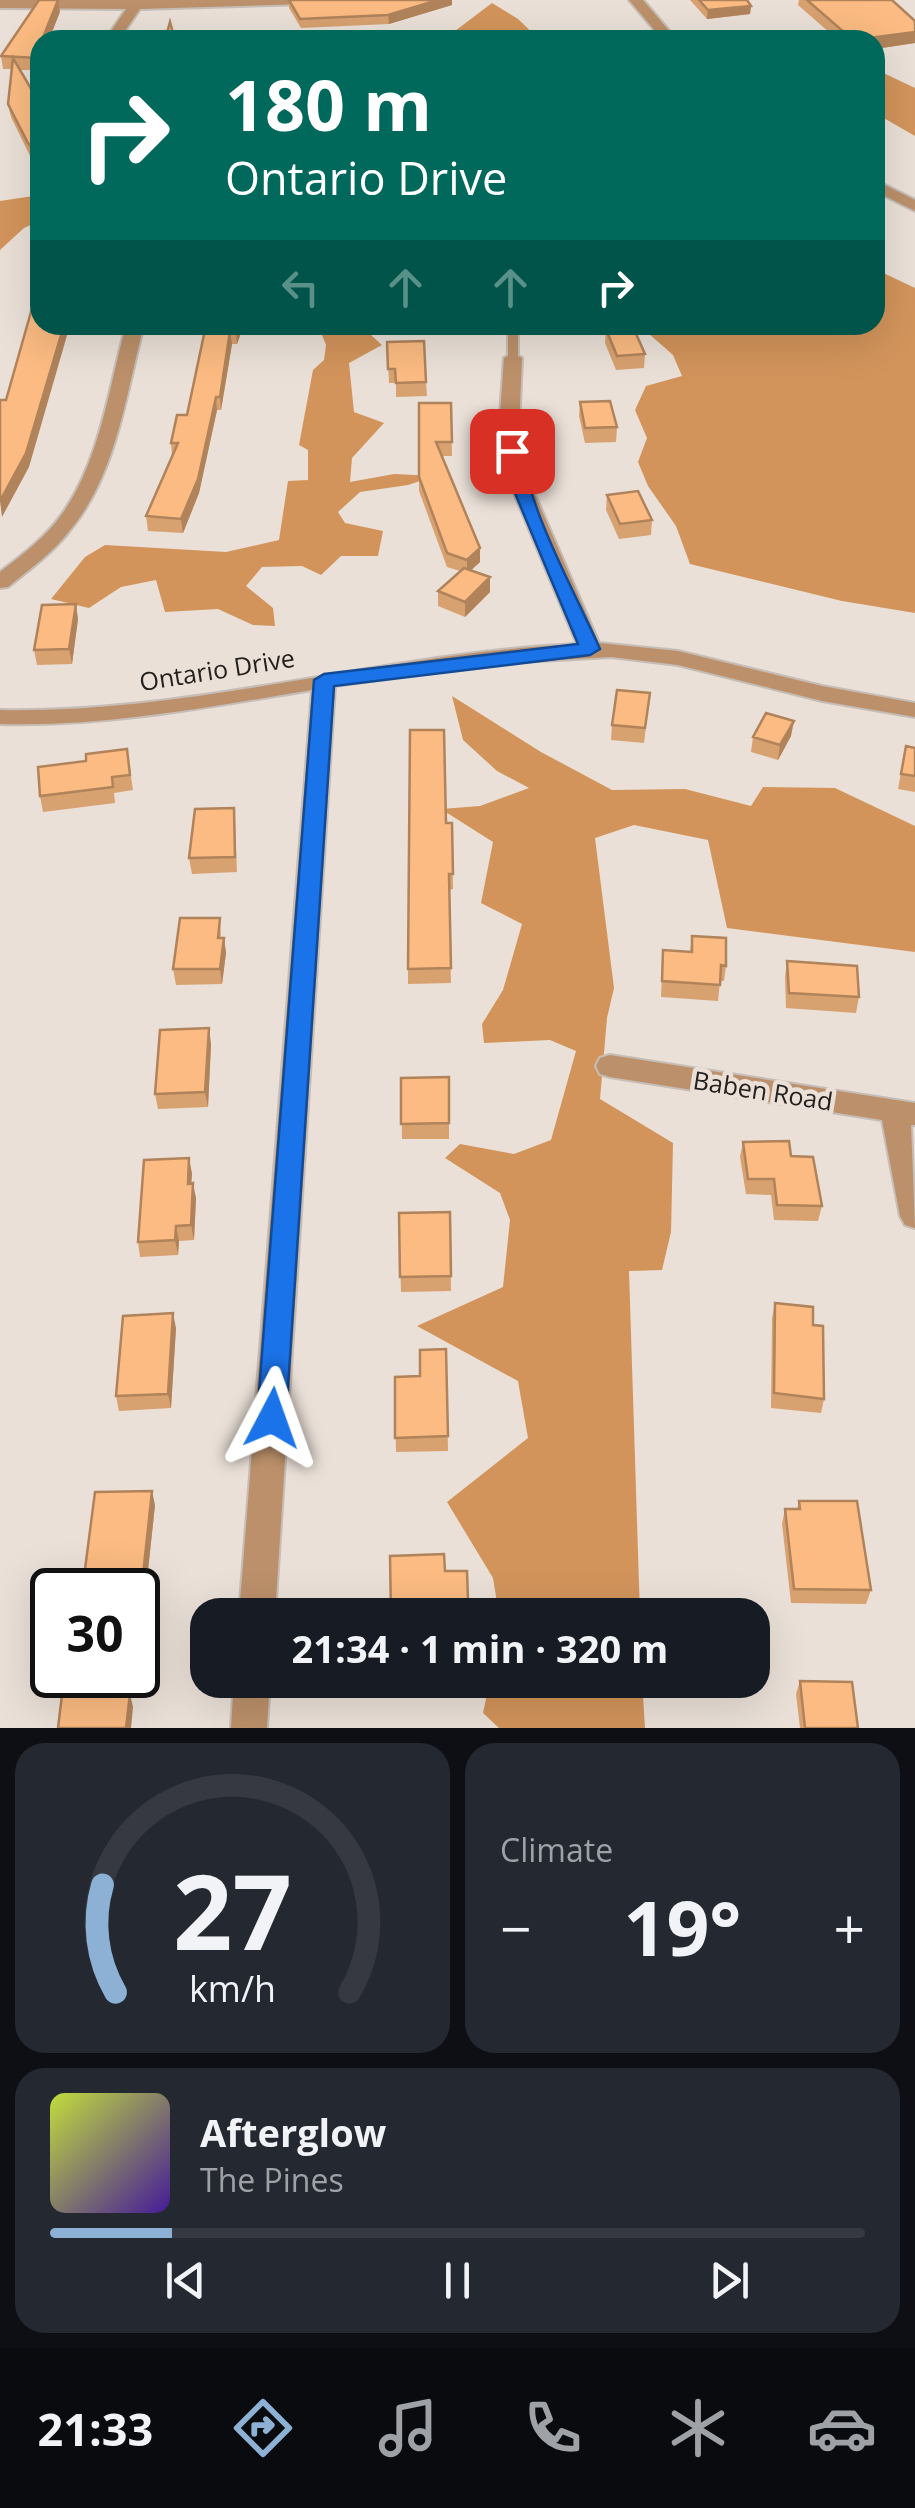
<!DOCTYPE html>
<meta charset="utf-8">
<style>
:root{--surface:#171b24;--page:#242831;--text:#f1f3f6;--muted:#9ea1a6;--line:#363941;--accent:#8db0d5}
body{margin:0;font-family:"Open Sans",sans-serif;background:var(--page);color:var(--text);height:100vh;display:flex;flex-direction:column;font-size:38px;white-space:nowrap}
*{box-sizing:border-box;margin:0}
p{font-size:32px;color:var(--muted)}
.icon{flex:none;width:55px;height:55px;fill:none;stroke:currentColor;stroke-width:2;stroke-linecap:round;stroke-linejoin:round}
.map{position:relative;height:1728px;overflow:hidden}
.side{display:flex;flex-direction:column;gap:15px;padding:15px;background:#0d0f14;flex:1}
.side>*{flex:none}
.hud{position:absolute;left:30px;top:30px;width:855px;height:305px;border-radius:30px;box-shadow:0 10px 40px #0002;background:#00695c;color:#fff;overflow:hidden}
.speed{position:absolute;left:30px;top:1568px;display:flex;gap:20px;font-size:50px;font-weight:700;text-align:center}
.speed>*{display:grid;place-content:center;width:130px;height:130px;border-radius:50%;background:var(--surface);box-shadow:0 10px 40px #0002;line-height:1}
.speed .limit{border:5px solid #111;border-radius:15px;background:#fff;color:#111}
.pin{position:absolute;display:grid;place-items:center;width:85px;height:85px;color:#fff;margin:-42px;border-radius:20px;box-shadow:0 5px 15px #0006}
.me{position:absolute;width:110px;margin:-55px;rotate:4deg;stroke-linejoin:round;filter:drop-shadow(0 0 8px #0008)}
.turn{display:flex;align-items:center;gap:35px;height:210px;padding:0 30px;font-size:45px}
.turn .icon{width:130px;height:130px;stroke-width:2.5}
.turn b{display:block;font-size:70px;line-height:85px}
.lanes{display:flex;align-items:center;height:95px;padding:0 30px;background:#0003;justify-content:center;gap:50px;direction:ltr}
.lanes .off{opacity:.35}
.big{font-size:75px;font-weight:700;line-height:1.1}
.side .card{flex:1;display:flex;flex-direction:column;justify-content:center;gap:15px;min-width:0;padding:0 35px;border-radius:30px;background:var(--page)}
.side .dial{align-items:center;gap:0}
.dial svg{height:260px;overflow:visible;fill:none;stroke:var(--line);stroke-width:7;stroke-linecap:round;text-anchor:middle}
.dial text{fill:var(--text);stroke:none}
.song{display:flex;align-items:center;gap:30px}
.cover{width:120px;height:120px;border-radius:15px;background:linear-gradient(135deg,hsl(70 70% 55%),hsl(260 70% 35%))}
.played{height:10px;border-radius:5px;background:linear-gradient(90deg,var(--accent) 15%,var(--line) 15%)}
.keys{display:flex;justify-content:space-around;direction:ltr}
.heat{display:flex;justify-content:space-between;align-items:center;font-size:55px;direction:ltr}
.side .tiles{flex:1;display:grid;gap:15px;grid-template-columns:1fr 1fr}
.card:last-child{grid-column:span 2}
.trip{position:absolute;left:190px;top:1598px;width:580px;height:100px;border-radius:30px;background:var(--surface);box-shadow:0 10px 40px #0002;font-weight:700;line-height:100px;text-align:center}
.dock{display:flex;height:160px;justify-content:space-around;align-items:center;background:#090b0e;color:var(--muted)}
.dock .icon{width:70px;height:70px}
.dock .current{color:var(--accent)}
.dock b{font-size:45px;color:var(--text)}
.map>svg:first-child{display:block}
.forest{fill:#d2945b}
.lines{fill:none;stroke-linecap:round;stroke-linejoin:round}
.service-casing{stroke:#c6bdb6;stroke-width:4}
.minor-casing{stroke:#c6bdb6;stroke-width:4}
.service{fill:#bb906a;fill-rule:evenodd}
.minor{fill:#bb906a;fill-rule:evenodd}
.wall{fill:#d8a170}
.shaded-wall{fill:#b0835b}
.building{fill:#fbbb82;stroke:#b0835b;stroke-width:2.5}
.route{fill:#1a73e8;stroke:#114b97;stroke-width:2.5}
.labels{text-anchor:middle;stroke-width:9;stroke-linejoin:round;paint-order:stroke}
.street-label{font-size:25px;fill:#24201d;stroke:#eae0d7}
</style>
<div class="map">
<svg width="915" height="1728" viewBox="0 0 915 1728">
<rect width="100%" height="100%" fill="#eae0d7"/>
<path class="forest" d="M 492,3 L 518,19 L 540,40 L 370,40 L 451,34 Z
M 875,69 L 915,88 L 915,136 L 875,113 Z
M 40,195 L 40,221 L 24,228 L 0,250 L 0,201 Z
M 875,269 L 915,288 L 915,613 L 842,601 L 690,564 L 676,526 L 648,486 L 638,462 L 647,438 L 635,410 L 646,386 L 682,376 L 673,355 L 640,326 L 556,333 L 526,332 L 524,325 L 875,325 Z
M 318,325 L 360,325 L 382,345 L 349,363 L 354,412 L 384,423 L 352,458 L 350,482 L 394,474 L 435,476 L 408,485 L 360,492 L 338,512 L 345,523 L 383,531 L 378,556 L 341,556 L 321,575 L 302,566 L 262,567 L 246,586 L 273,608 L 275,626 L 253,625 L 218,609 L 165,612 L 156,580 L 121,587 L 89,608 L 51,599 L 85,557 L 105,545 L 226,552 L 279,540 L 288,481 L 308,480 L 308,450 L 299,445 L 313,370 L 324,360 L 326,345 Z
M 452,696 L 541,752 L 612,790 L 685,789 L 751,806 L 763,787 L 835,788 L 915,826 L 915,952 L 727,928 L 708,840 L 634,825 L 595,838 L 614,988 L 607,1018 L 600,1099 L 673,1143 L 671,1232 L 662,1270 L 629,1271 L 640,1615 L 499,1615 L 493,1578 L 447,1502 L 528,1438 L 518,1381 L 417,1326 L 503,1287 L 510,1220 L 500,1193 L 445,1158 L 460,1144 L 514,1154 L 551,1140 L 576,1051 L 550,1040 L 484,1043 L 482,1024 L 503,990 L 522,924 L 481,903 L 493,842 L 441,809 L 480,806 L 529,788 L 497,771 L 463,740 Z
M 490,1680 L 642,1680 L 645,1728 L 499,1728 L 483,1713 Z"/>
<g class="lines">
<g class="service-casing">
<path id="service" d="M 508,325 L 518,325 L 518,358 L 513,361 L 508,358 Z"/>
</g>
<g class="minor-casing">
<path id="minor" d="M 0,0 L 312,0 L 305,4 L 140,9 L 119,40 L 105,40 L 126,9 L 0,8 Z
M 629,0 L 643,0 L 677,40 L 663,40 Z
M 875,180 L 915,200 L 915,211 L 875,191 Z
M 126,325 L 144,325 C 126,393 117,473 71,529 C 54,552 30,569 8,587 L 0,588 L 0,572 C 22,555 46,537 62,514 C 100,461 109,387 126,325 Z
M 513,353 L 522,358 L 519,428 L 526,474 L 599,643 L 678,651 L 822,686 L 915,703 L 915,717 L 822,701 L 678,665 L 611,657 L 488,664 L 335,686 L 275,1615 L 239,1615 L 312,690 C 208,707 106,727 0,724 L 0,710 C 194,714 383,653 577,644 L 506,474 L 499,428 L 504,358 Z
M 610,1055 L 915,1103 L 915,1125 L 911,1125 L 915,1228 L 905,1225 L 900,1216 L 882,1120 L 610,1077 L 600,1074 L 596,1066 L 600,1058 Z
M 234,1680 L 270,1680 L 267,1728 L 231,1728 Z"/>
</g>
<use href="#service" class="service"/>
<use href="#minor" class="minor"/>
</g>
<path class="wall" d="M 289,0 L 452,0 L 452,5 L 389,24 L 301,28 L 289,8 Z
M 690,0 L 747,0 L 751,6 L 750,14 L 707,19 Z
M 799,0 L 892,0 L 915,21 L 915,43 L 875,49 L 875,40 L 838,40 L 798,5 Z
M 60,12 L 40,40 L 40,70 L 20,70 L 40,104 L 40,168 L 30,156 L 11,117 L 8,104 L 12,69 L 3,69 L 1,56 Z
M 206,325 L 250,325 L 249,330 L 242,330 L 237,344 L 232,344 L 221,410 L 217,410 L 199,493 L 183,533 L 148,531 L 146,516 L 172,456 L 171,443 L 187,415 Z
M 606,329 L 645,354 L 644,368 L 616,370 L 605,343 Z
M 387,342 L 426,382 L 427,396 L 396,397 L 396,383 L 389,383 Z
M 580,402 L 617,427 L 616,442 L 585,443 L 579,416 Z
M 419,403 L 451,403 L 452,456 L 442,456 L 480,562 L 471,570 L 490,592 L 465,617 L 438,606 L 438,591 L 460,571 L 447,567 L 419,491 Z
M 607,495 L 652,520 L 651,535 L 619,539 L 606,510 Z
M 78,619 L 72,664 L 37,665 L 34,650 Z
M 650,693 L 644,743 L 611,740 L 612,725 Z
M 791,736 L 778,760 L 751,752 L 753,737 Z
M 906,746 L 915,748 L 915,792 L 898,789 Z
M 127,749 L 133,790 L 114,793 L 115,803 L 43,812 L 40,796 L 86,761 Z
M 446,823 L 452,823 L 453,889 L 449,890 L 451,983 L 408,984 L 408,969 Z
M 235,824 L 237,872 L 192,874 L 189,858 Z
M 220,918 L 221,938 L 224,938 L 226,953 L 222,984 L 176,985 L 173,969 Z
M 692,936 L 726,966 L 724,981 L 720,981 L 718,1001 L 661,997 L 663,950 L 690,952 Z
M 787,961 L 859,997 L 856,1013 L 786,1008 L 785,977 Z
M 211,1044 L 208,1107 L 158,1109 L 155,1094 Z
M 449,1077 L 449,1139 L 402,1139 L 401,1078 Z
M 743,1142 L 791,1156 L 822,1206 L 818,1221 L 774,1220 L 771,1195 L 746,1194 L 740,1157 Z
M 189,1158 L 192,1174 L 191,1183 L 196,1198 L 194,1240 L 179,1241 L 178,1255 L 140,1257 L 138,1242 Z
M 450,1212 L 451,1291 L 401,1292 L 399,1213 Z
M 775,1303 L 813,1325 L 824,1399 L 821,1413 L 771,1408 L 772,1318 Z
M 176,1328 L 171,1408 L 119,1411 L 116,1396 Z
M 446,1349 L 448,1451 L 396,1452 L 395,1377 L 420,1376 Z
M 799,1501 L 871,1590 L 866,1604 L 791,1603 L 782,1524 L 785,1509 L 797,1509 Z
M 155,1505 L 146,1589 L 88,1590 L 84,1577 Z
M 445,1571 L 467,1571 L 468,1613 L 448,1614 Z
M 752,1633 L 759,1666 L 757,1673 L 752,1673 Z
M 800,1681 L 858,1728 L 800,1728 L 796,1694 Z"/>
<path class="shaded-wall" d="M 58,0 L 60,12 L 49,40 L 42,40 Z
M 438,0 L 452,0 L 452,5 L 389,24 L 388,15 Z
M 751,6 L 750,14 L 707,19 L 708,10 Z
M 915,32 L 915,43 L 875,49 L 875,40 L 855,40 Z
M 64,325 L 70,325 L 29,467 L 2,517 L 0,501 Z
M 238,325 L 241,325 L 242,330 L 237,344 L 236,331 Z
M 230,331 L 232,344 L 221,410 L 220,397 Z
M 216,397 L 217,410 L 199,493 L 183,533 L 181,519 Z
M 480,548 L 480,562 L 467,574 L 467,560 Z
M 490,577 L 490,592 L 465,617 L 465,602 Z
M 76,604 L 78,619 L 72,664 L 69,649 Z
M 794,721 L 791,736 L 778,760 L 780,745 Z
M 224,938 L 226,953 L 222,984 L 220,969 Z
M 209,1028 L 211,1044 L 208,1107 L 205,1092 Z
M 189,1158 L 192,1174 L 190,1199 L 188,1184 Z
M 193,1183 L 196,1198 L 194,1240 L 191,1225 Z
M 176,1226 L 179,1241 L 178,1255 L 175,1240 Z
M 173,1313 L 176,1328 L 171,1408 L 168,1394 Z
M 152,1491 L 155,1505 L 146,1589 L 143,1575 Z
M 130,1694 L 133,1707 L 131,1728 L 126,1728 Z"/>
<path class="building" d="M 39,0 L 58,0 L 42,40 L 40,40 L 38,58 L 1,56 Z
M 289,0 L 438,0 L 388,15 L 300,19 Z
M 699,0 L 747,0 L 751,6 L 708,10 Z
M 807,0 L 892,0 L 915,21 L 915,32 L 853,40 Z
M 170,22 L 175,40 L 165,40 Z
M 13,58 L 40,104 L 40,157 L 28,143 L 8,104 Z
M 40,280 L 40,325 L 64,325 L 26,453 L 0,501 L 0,400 L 6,400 Z
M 206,325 L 238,325 L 236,331 L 230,331 L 220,397 L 216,397 L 198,479 L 181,519 L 146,516 L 178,443 L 171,443 L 177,415 L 187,415 Z
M 633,327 L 645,354 L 617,356 L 606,329 Z
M 424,341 L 426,382 L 396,383 L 395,369 L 388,369 L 387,342 Z
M 610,401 L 617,427 L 585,428 L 580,402 Z
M 419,403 L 451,403 L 452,442 L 436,442 L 480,548 L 467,560 L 447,553 L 419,477 Z
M 638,491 L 652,520 L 620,524 L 607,495 Z
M 464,568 L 490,577 L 465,602 L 438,591 Z
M 76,604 L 69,649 L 34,650 L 42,605 Z
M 617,690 L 650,693 L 645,728 L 612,725 Z
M 766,713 L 794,721 L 780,745 L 753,737 Z
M 410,730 L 444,730 L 446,823 L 452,823 L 453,874 L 449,874 L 451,968 L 408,969 Z
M 906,746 L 915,748 L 915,776 L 901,774 Z
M 127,749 L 130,775 L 112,777 L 113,787 L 40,796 L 38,767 L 86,761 L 86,754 Z
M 234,808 L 235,857 L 189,858 L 195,809 Z
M 180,918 L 220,918 L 218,938 L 224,938 L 220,969 L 173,969 Z
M 692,936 L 726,938 L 726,966 L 721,965 L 720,985 L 662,981 L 663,950 L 692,952 Z
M 787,961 L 857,966 L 859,997 L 789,993 Z
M 209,1028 L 205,1092 L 155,1094 L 160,1030 Z
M 449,1077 L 449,1123 L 401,1124 L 401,1078 Z
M 789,1141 L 791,1156 L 813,1157 L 822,1206 L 777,1205 L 774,1179 L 748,1179 L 743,1142 Z
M 189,1158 L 188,1184 L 193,1183 L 191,1225 L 176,1226 L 175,1240 L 138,1242 L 144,1160 Z
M 450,1212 L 451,1276 L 400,1277 L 399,1213 Z
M 775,1303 L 813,1307 L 813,1325 L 823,1326 L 824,1399 L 774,1393 Z
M 173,1313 L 168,1394 L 116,1396 L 123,1316 Z
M 446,1349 L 448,1436 L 395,1438 L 395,1377 L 420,1376 L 420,1350 Z
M 152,1491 L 143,1575 L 84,1577 L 95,1492 Z
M 799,1501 L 857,1501 L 871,1590 L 794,1589 L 785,1509 L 800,1509 Z
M 444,1554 L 445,1571 L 467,1571 L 468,1600 L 447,1600 L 448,1615 L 391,1615 L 390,1556 Z
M 752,1633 L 756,1633 L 759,1666 L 752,1666 Z
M 800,1681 L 852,1682 L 858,1728 L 805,1728 Z
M 130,1694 L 126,1728 L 58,1728 L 62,1695 Z"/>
<path class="route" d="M 512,445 L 521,451 C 533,519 572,586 600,649 L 590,655 L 334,686 L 286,1418 L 282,1428 L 272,1432 L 261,1428 L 257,1418 L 314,680 L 324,674 L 578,644 L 507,474 L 504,451 Z"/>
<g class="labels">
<g class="street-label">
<text transform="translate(217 670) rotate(-9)" y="9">Ontario Drive</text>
<text transform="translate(763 1091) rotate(9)" y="9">Baben Road</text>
</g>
</g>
</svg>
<div class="speed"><div class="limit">30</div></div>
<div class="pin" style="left:512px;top:451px;background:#d93025"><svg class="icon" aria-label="arrive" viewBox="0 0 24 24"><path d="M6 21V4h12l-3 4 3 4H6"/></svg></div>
<svg class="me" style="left:272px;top:1418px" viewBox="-20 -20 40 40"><path d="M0-17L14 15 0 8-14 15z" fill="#1a73e8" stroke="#fff" stroke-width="4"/></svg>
<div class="trip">21:34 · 1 min · 320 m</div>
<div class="hud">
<div class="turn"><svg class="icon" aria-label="right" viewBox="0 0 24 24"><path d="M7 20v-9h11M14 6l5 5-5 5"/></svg><div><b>180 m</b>Ontario Drive</div></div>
<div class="lanes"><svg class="icon off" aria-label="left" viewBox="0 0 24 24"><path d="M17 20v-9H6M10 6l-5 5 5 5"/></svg><svg class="icon off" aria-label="ahead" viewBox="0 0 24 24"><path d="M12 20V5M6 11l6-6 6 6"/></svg><svg class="icon off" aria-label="ahead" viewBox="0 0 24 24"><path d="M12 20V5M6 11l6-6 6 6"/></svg><svg class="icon" aria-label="right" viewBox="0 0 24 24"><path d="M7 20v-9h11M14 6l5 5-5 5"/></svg></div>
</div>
</div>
<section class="side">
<div class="tiles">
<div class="card dial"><svg viewBox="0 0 100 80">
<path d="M14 69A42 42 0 1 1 86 69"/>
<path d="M14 69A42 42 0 0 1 10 36" stroke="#8db0d5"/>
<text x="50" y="56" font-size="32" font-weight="700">27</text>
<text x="50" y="72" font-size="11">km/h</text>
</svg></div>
<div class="card"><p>Climate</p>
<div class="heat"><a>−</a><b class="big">19°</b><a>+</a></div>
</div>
<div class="card">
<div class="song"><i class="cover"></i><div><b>Afterglow</b><p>The Pines</p></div></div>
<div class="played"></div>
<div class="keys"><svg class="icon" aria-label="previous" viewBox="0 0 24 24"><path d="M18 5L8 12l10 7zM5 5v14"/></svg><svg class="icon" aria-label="pause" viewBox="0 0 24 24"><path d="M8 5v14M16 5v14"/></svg><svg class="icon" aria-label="next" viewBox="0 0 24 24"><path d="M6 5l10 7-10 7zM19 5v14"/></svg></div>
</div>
</div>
</section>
<nav class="dock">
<b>21:33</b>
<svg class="icon current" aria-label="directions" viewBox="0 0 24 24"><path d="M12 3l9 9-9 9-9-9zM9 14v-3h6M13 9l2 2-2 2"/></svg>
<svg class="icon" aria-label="music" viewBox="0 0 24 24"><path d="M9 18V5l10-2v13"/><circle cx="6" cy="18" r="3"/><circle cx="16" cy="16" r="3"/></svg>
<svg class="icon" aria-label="phone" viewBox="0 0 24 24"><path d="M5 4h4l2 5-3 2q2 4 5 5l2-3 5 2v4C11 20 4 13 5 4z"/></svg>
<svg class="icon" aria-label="climate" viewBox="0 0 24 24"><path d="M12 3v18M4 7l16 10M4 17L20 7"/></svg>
<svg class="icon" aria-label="car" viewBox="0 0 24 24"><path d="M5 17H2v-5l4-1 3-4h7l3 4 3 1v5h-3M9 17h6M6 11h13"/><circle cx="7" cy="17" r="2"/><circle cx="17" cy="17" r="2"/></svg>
</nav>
